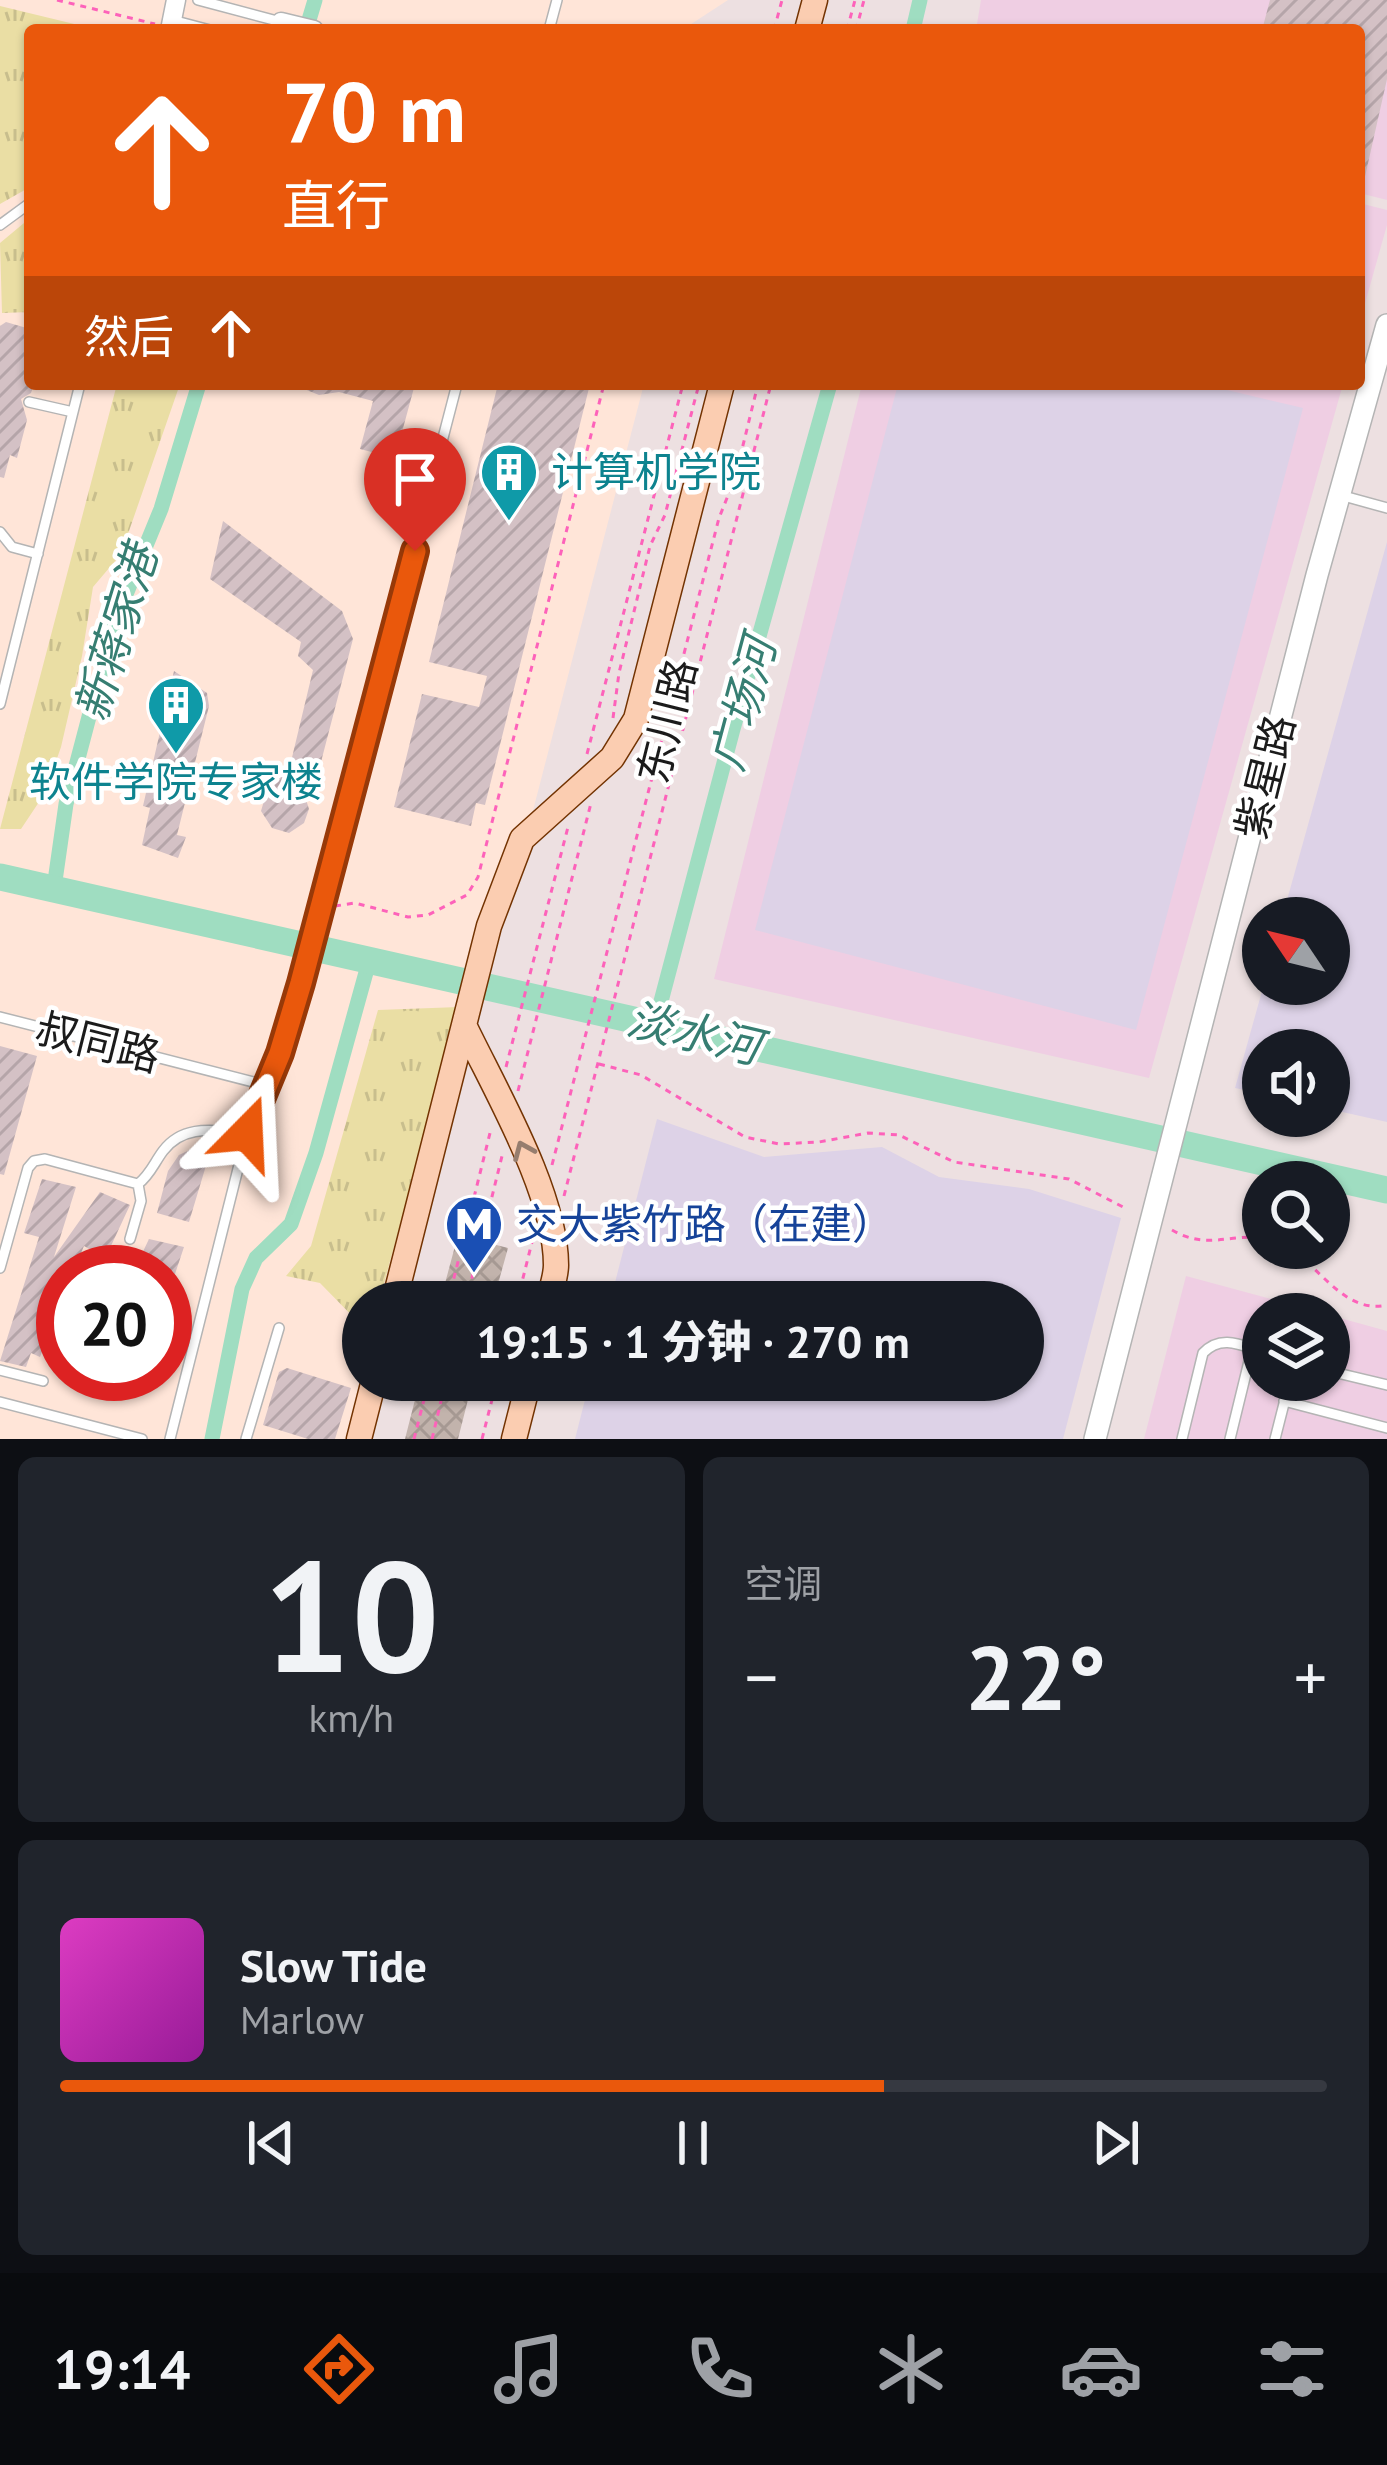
<!DOCTYPE html>
<html lang="zh">
<meta charset="utf-8">
<style>
:root{--surface:#171b24;--page:#20242c;--text:#f1f3f6;--muted:#9ea1a6;--line:#363941;--accent:#ea580c}
body{margin:0;font-family:"PT Sans","Noto Sans SC",sans-serif;background:var(--page);color:var(--text);height:100vh;display:flex;flex-direction:column;font-size:45px;white-space:nowrap}
*{box-sizing:border-box;margin:0}
p{font-size:39px;color:var(--muted)}
.icon{flex:none;width:66px;height:66px;fill:none;stroke:currentColor;stroke-width:2;stroke-linecap:round;stroke-linejoin:round}
.map{position:relative;height:1439px;overflow:hidden}
.drawer{display:flex;flex-direction:column;gap:18px;padding:18px;background:#0d0f14;flex:1}
.drawer>*{flex:none}
.hud{position:absolute;left:24px;top:24px;width:1341px;height:366px;border-radius:12px;box-shadow:0 3px 9px #0004;background:#ea580c;color:#fff;overflow:hidden}
.needle{width:78px;rotate:305deg}
.buttons{position:absolute;left:1242px;top:897px;display:grid;gap:24px}
.buttons a{display:grid;place-items:center;width:108px;height:108px;border-radius:50%;background:var(--surface);box-shadow:0 3px 9px #0004;font-size:60px}
.speed{position:absolute;left:36px;top:1245px;display:flex;gap:24px;font-size:60px;font-weight:700;text-align:center}
.speed>*{display:grid;place-content:center;width:156px;height:156px;border-radius:50%;background:var(--surface);box-shadow:0 3px 9px #0004;line-height:1}
.speed .limit{border:18px solid #d22;background:#fff;color:#111}
.pin{position:absolute;display:grid;place-items:center;width:102px;height:102px;color:#fff;margin:-123px -51px;border-radius:50% 50% 50% 0;rotate:-45deg;box-shadow:0 0 12px #0007}
.pin .icon{rotate:45deg}
.me{position:absolute;width:132px;margin:-66px;rotate:21deg;stroke-linejoin:round;filter:drop-shadow(0 0 9px #0008)}
.turn{display:flex;align-items:center;gap:42px;height:252px;padding:0 60px;font-size:54px}
.turn .icon{width:156px;height:156px;stroke-width:2.5}
.turn b{display:block;font-size:84px;line-height:102px}
.then{display:flex;align-items:center;height:114px;padding:0 60px;background:#0003;gap:24px;font-size:45px}
.big{font-size:90px;font-weight:800;line-height:1.1}
.drawer .tile{flex:1;display:flex;flex-direction:column;justify-content:center;gap:18px;min-width:0;padding:0 42px;border-radius:18px;background:var(--page)}
.drawer .dial{align-items:center;gap:0}
.dial b{font-size:156px;line-height:1}
.song{display:flex;align-items:center;gap:36px}
.cover{width:144px;height:144px;border-radius:18px;background:linear-gradient(135deg,hsl(310 70% 55%),hsl(300 70% 35%))}
.played{height:12px;border-radius:6px;background:linear-gradient(90deg,var(--accent) 65%,var(--line) 65%)}
.keys{display:flex;justify-content:space-around;direction:ltr}
.heat{display:flex;justify-content:space-between;align-items:center;font-size:66px;direction:ltr}
.drawer .tiles{flex:1;display:grid;gap:18px;grid-template-columns:1fr 1fr}
.tile:last-child{grid-column:span 2}
.trip{position:absolute;left:342px;top:1281px;width:702px;height:120px;border-radius:60px;background:var(--surface);box-shadow:0 3px 9px #0004;font-weight:800;line-height:120px;text-align:center}
.tab-bar{display:flex;height:192px;justify-content:space-around;align-items:center;background:#090b0e;color:var(--muted)}
.tab-bar .icon{width:84px;height:84px}
.tab-bar .selected{color:var(--accent)}
.tab-bar b{font-size:54px;color:var(--text)}
.map>svg:first-child{display:block}
.commercial{fill:#efcee3}
.industrial{fill:#ddd2e7}
.education{fill:#ffe5d8;fill-rule:evenodd}
.construction{fill:url(#construction-cross-hatch)}
.grass{fill:url(#grass-tufts)}
.lines{fill:none;stroke-linecap:round;stroke-linejoin:round}
.canal{stroke:#9fddc1;stroke-width:15}
.river{stroke:#9fddc1;stroke-width:27}
.building{fill:url(#building-hatch)}
.service-casing{stroke:#b4b4b4;stroke-width:12}
.minor-casing{stroke:#b4b4b4;stroke-width:21}
.tertiary-casing{stroke:#b4b4b4;stroke-width:24}
.secondary-casing{stroke:#733302;stroke-width:27}
.path{stroke:#fd62ba;stroke-width:3;stroke-dasharray:6 6;stroke-linecap:butt}
.service{stroke:#fff;stroke-width:9}
.minor{stroke:#fff;stroke-width:18}
.tertiary{stroke:#fff;stroke-width:21}
.secondary{stroke:#fbcdb1;stroke-width:24}
.oneway{stroke:#967d6e}
.route-casing{stroke:#983908;stroke-width:30}
.route{stroke:#ea580c;stroke-width:21}
.labels{text-anchor:middle;stroke-width:9;stroke-linejoin:round;paint-order:stroke}
.culture-label{font-size:42px;fill:#0d838f;stroke:#fff;text-anchor:start}
.street-label{font-size:42px;fill:#1b1b1b;stroke:#fff}
.transit-label{font-size:42px;fill:#164399;stroke:#fff;text-anchor:start}
.water-label{font-size:45px;font-style:italic;fill:#367e72;stroke:#fff}
</style>
<div class="map">
<svg width="1387" height="1439" viewBox="0 0 1387 1439">
<defs>
<pattern id="construction-cross-hatch" width="8" height="8" patternUnits="userSpaceOnUse" patternTransform="scale(3)"><rect width="8" height="8" fill="#c2b3ac"/><path d="M0 0l8 8M0 8l8-8" fill="none" stroke="#a69993"/></pattern>
<pattern id="grass-tufts" width="24" height="20" patternUnits="userSpaceOnUse" patternTransform="scale(3)"><rect width="24" height="20" fill="#eadea4"/><path d="M3 7l-1-3M5 7V3M7 7l1-3M15 17l-1-3M17 17v-4M19 17l1-3" fill="none" stroke="#c8be8d"/></pattern>
<pattern id="building-hatch" width="6" height="6" patternUnits="userSpaceOnUse" patternTransform="scale(3)"><rect width="6" height="6" fill="#d4c1c5"/><path d="M-1 1l2-2M0 6l6-6M5 7l2-2" fill="none" stroke="#b5a5a9"/></pattern>
</defs>
<rect width="100%" height="100%" fill="#ede0e1"/>
<path class="commercial" d="M 981,0 L 1387,0 L 1387,200 L 1359,193 L 1359,30 L 976,30 Z
M 1359,203 L 1387,210 L 1387,225 L 1359,325 Z
M 862,384 L 1343,384 L 1149,1078 L 714,979 Z
M 1186,1276 L 1326,1314 L 1263,1314 L 1263,1380 L 1329,1380 L 1329,1315 L 1387,1331 L 1387,1439 L 1144,1439 Z"/>
<path class="industrial" d="M 898,384 L 1202,384 L 1303,408 L 1136,1030 L 755,930 Z
M 1387,542 L 1387,1122 L 1329,1109 L 1329,1050 L 1263,1050 L 1263,1094 L 1235,1088 L 1264,984 L 1329,984 L 1329,918 L 1282,918 Z
M 657,1119 L 764,1157 L 882,1147 L 939,1177 L 1029,1189 L 1121,1218 L 1063,1439 L 575,1439 L 590,1380 L 1023,1380 L 1023,1302 L 610,1302 Z"/>
<path class="education" d="M 0,0 L 728,0 L 682,30 L 30,30 L 30,384 L 644,384 L 405,1302 L 363,1302 L 363,1380 L 369,1439 L 0,1439 ZM 63,1272 L 165,1272 L 165,1374 L 63,1374 Z"/>
<path class="construction" d="M 458,1235 L 508,1248 L 493,1302 L 440,1302 Z
M 420,1380 L 473,1380 L 458,1439 L 405,1439 Z"/>
<path class="grass" d="M 0,6 L 99,30 L 30,30 L 30,187 L 0,204 Z
M 30,218 L 30,312 L 2,313 L 0,243 Z
M 117,384 L 180,384 L 121,554 L 93,587 L 82,656 L 61,747 L 45,793 L 21,829 L 0,829 Z
M 459,1007 L 379,1302 L 363,1302 L 363,1327 L 320,1283 L 286,1276 L 311,1246 L 378,1010 Z"/>
<g class="lines">
<path class="canal" d="M 306,30 L 315,0
M 913,30 L 920,0
M 54,888 L 66,804 L 113,626 L 161,509 L 199,384
M 655,1024 L 733,729 L 830,384
M 212,1439 L 242,1289 L 256,1258 L 291,1224 L 316,1153 L 370,958"/>
<path class="river" d="M 0,877 L 1387,1190"/>
</g>
<path class="building" d="M 1270,0 L 1387,0 L 1387,79 L 1364,181 L 1359,180 L 1359,30 L 1262,30 Z
M 6,322 L 30,329 L 30,384 L 34,384 L 31,393 L 21,399 L 27,420 L 17,458 L 10,455 L 4,478 L 0,477 L 0,326 Z
M 292,384 L 415,384 L 395,458 L 360,449 L 373,401 L 339,392 L 319,395 Z
M 498,384 L 590,384 L 485,805 L 476,803 L 471,826 L 394,807 L 422,694 L 479,707 L 487,676 L 429,662 Z
M 223,521 L 342,611 L 353,639 L 315,785 L 301,784 L 309,809 L 304,823 L 289,833 L 272,828 L 261,811 L 266,794 L 261,788 L 289,770 L 313,670 L 298,656 L 301,642 L 210,579 Z
M 174,671 L 207,693 L 209,706 L 177,835 L 186,837 L 178,858 L 142,845 L 150,808 L 143,806 Z
M 0,1046 L 37,1056 L 4,1175 L 0,1174 Z
M 198,1146 L 211,1149 L 189,1222 L 157,1213 L 168,1171 L 179,1155 Z
M 42,1179 L 76,1187 L 54,1257 L 100,1192 L 130,1205 L 110,1248 L 137,1264 L 149,1239 L 184,1247 L 167,1298 L 165,1272 L 130,1272 L 84,1246 L 73,1272 L 63,1272 L 63,1295 L 40,1357 L 31,1353 L 26,1367 L 0,1361 L 39,1237 L 24,1233 Z
M 287,1368 L 351,1388 L 335,1439 L 308,1439 L 263,1425 L 279,1372 Z
M 108,1374 L 164,1374 L 143,1389 Z"/>
<g class="lines">
<g class="service-casing">
<path id="service" d="M 198,0 L 281,22
M 172,20 L 210,30
M 549,30 L 557,0
M 0,225 L 30,203
M 29,402 L 73,412
M 1340,495 L 1387,508
M 0,532 L 12,547 L 38,554
M 0,704 L 80,384
M 0,1017 L 265,1085
M 130,1239 L 141,1201 L 138,1184
M 0,1268 L 28,1168 L 34,1161 L 45,1159 L 138,1184 C 150,1175 154,1163 163,1151 C 184,1123 216,1131 247,1133
M 0,1370 L 43,1381
M 1329,1371 L 1387,1385
M 1284,1401 L 1387,1428
M 0,1402 L 142,1439
M 170,1439 L 247,1133 L 280,1053 L 301,983 L 457,384
M 246,1439 L 279,1328
M 1182,1439 L 1203,1353 C 1221,1334 1241,1345 1263,1352
M 1230,1439 L 1252,1349
M 1275,1439 L 1290,1380"/>
</g>
<g class="minor-casing">
<path id="minor" d="M 281,22 L 314,30
M 170,30 L 176,0"/>
</g>
<g class="tertiary-casing">
<path id="tertiary" d="M 1095,1439 L 1317,575 L 1387,325"/>
</g>
<g class="secondary-casing">
<path id="secondary" d="M 807,30 L 815,0
M 464,1025 C 495,1090 556,1193 556,1265 C 556,1277 551,1290 548,1302
M 394,1302 L 489,926 L 522,839 L 612,758 L 636,719 L 722,384
M 359,1439 L 374,1380
M 514,1439 L 529,1380"/>
</g>
<path class="path" d="M 57,0 L 155,24
M 774,30 L 782,0
M 847,30 L 855,0
M 856,30 L 864,0
M 613,718 L 619,673 L 650,546 L 665,515 L 699,384
M 587,754 L 683,384
M 335,906 L 355,903 L 408,917 L 428,915 L 467,895 L 478,877 L 604,384
M 599,1064 L 641,1075 L 745,1137 L 779,1144 L 819,1142 L 868,1133 L 899,1135 L 954,1162 L 1069,1179 L 1123,1207
M 506,1067 L 568,827
M 518,1091 L 591,803
M 552,1165 L 719,518 L 735,478 L 758,384
M 564,1196 L 771,384
M 1172,1230 C 1207,1250 1226,1234 1263,1238
M 1287,1248 C 1319,1264 1344,1315 1387,1305
M 448,1302 L 491,1129
M 466,1302 L 503,1152
M 517,1302 L 533,1238
M 414,1439 L 429,1380
M 432,1439 L 446,1380
M 482,1439 L 497,1380"/>
<use href="#service" class="service"/>
<use href="#minor" class="minor"/>
<use href="#tertiary" class="tertiary"/>
<use href="#secondary" class="secondary"/>
</g>
<defs><path id="oneway-chevron" d="M-2-3.5L2.5 0L-2 3.5" fill="none" stroke-width="1.6" stroke-linecap="round" stroke-linejoin="round" transform="scale(3)"/></defs>
<use class="oneway" href="#oneway-chevron" transform="translate(523 1150) rotate(-113)"/>
<g class="lines">
<g class="route-casing">
<path id="route" d="M 247,1133 L 280,1053 L 301,983 L 415,551"/>
</g>
<use href="#route" class="route"/>
</g>
<defs>
<g id="building-pin" transform="scale(3)"><path d="M0 17L-7.5 6A9.5 9.5 0 1 1 7.5 6Z" fill="#0f9aa8" stroke="#fff"/><path d="M-4-6H4V6H1V3H-1V6H-4ZM-2.5-4.3h1.7v1.8h-1.7ZM.8-4.3h1.7v1.8H.8ZM-2.5-1h1.7V.8h-1.7ZM.8-1h1.7V.8H.8Z" fill="#fff"/></g>
<g id="metro-pin" transform="scale(3)"><path d="M0 17L-7.5 6A9.5 9.5 0 1 1 7.5 6Z" fill="#1a4fb4" stroke="#fff"/><path d="M-5.5 5V-5H-3L0 0L3-5H5.5V5H3V-.5L0 4L-3-.5V5Z" fill="#fff"/></g>
</defs>
<g fill-rule="evenodd">
<use href="#building-pin" x="509" y="472"/>
<use href="#building-pin" x="176" y="705"/>
<use href="#metro-pin" x="474" y="1224"/>
</g>
<g class="labels">
<g class="culture-label">
<text x="551" y="487">计算机学院</text>
<text x="176" y="797" text-anchor="middle">软件学院专家楼</text>
</g>
<g class="street-label">
<text transform="translate(667 721) rotate(-76)" y="15">东川路</text>
<text transform="translate(1265 777) rotate(-76)" y="15">紫星路</text>
<text transform="translate(98 1042) rotate(14)" y="15">叔同路</text>
</g>
<g class="transit-label">
<text x="516" y="1239">交大紫竹路（在建）</text>
</g>
<g class="water-label">
<text transform="translate(116 633) rotate(-73)" y="16">新蒋家港</text>
<text transform="translate(743 704) rotate(-75)" y="16">广场河</text>
<text transform="translate(694 1033) rotate(13)" y="16">淡水河</text>
</g>
</g>
</svg>
<div class="buttons">
<a><svg class="needle" viewBox="-14 -14 28 28"><path d="M0-13l5 13h-10z" fill="#e53935"/><path d="M0 13l5-13h-10z" fill="#9ea1a6"/></svg></a>
<a><svg class="icon" aria-label="sound" viewBox="0 0 24 24"><path d="M4 9h4l5-4v14l-5-4H4zM17 9q2 3 0 6"/></svg></a>
<a><svg class="icon" aria-label="search" viewBox="0 0 24 24"><circle cx="10" cy="10" r="6"/><path d="M15 15l6 6"/></svg></a>
<a><svg class="icon" aria-label="layers" viewBox="0 0 24 24"><path d="M12 4l9 5-9 5-9-5zM3 14l9 5 9-5"/></svg></a>
</div>
<div class="speed"><div class="limit">20</div></div>
<div class="pin" style="left:415px;top:551px;background:#d93025"><svg class="icon" aria-label="arrive" viewBox="0 0 24 24"><path d="M6 21V4h12l-3 4 3 4H6"/></svg></div>
<svg class="me" style="left:247px;top:1133px" viewBox="-20 -20 40 40"><path d="M0-17L14 15 0 8-14 15z" fill="#ea580c" stroke="#fff" stroke-width="4"/></svg>
<div class="trip">19:15 · 1 分钟 · 270 m</div>
<div class="hud">
<div class="turn"><svg class="icon" aria-label="ahead" viewBox="0 0 24 24"><path d="M12 20V5M6 11l6-6 6 6"/></svg><div><b>70 m</b>直行</div></div>
<div class="then">然后<svg class="icon" aria-label="ahead" viewBox="0 0 24 24"><path d="M12 20V5M6 11l6-6 6 6"/></svg></div>
</div>
</div>
<section class="drawer">
<div class="tiles">
<div class="tile dial"><b>10</b><p>km/h</p></div>
<div class="tile"><p>空调</p>
<div class="heat"><a>−</a><b class="big">22°</b><a>+</a></div>
</div>
<div class="tile">
<div class="song"><i class="cover"></i><div><b>Slow Tide</b><p>Marlow</p></div></div>
<div class="played"></div>
<div class="keys"><svg class="icon" aria-label="previous" viewBox="0 0 24 24"><path d="M18 5L8 12l10 7zM5 5v14"/></svg><svg class="icon" aria-label="pause" viewBox="0 0 24 24"><path d="M8 5v14M16 5v14"/></svg><svg class="icon" aria-label="next" viewBox="0 0 24 24"><path d="M6 5l10 7-10 7zM19 5v14"/></svg></div>
</div>
</div>
</section>
<nav class="tab-bar">
<b>19:14</b>
<svg class="icon selected" aria-label="directions" viewBox="0 0 24 24"><path d="M12 3l9 9-9 9-9-9zM9 14v-3h6M13 9l2 2-2 2"/></svg>
<svg class="icon" aria-label="music" viewBox="0 0 24 24"><path d="M9 18V5l10-2v13"/><circle cx="6" cy="18" r="3"/><circle cx="16" cy="16" r="3"/></svg>
<svg class="icon" aria-label="phone" viewBox="0 0 24 24"><path d="M5 4h4l2 5-3 2q2 4 5 5l2-3 5 2v4C11 20 4 13 5 4z"/></svg>
<svg class="icon" aria-label="climate" viewBox="0 0 24 24"><path d="M12 3v18M4 7l16 10M4 17L20 7"/></svg>
<svg class="icon" aria-label="car" viewBox="0 0 24 24"><path d="M5 17H2v-5l4-1 3-4h7l3 4 3 1v5h-3M9 17h6M6 11h13"/><circle cx="7" cy="17" r="2"/><circle cx="17" cy="17" r="2"/></svg>
<svg class="icon" aria-label="filters" viewBox="0 0 24 24"><path d="M4 7h16M4 17h16"/><circle cx="9" cy="7" r="2"/><circle cx="15" cy="17" r="2"/></svg>
</nav>
